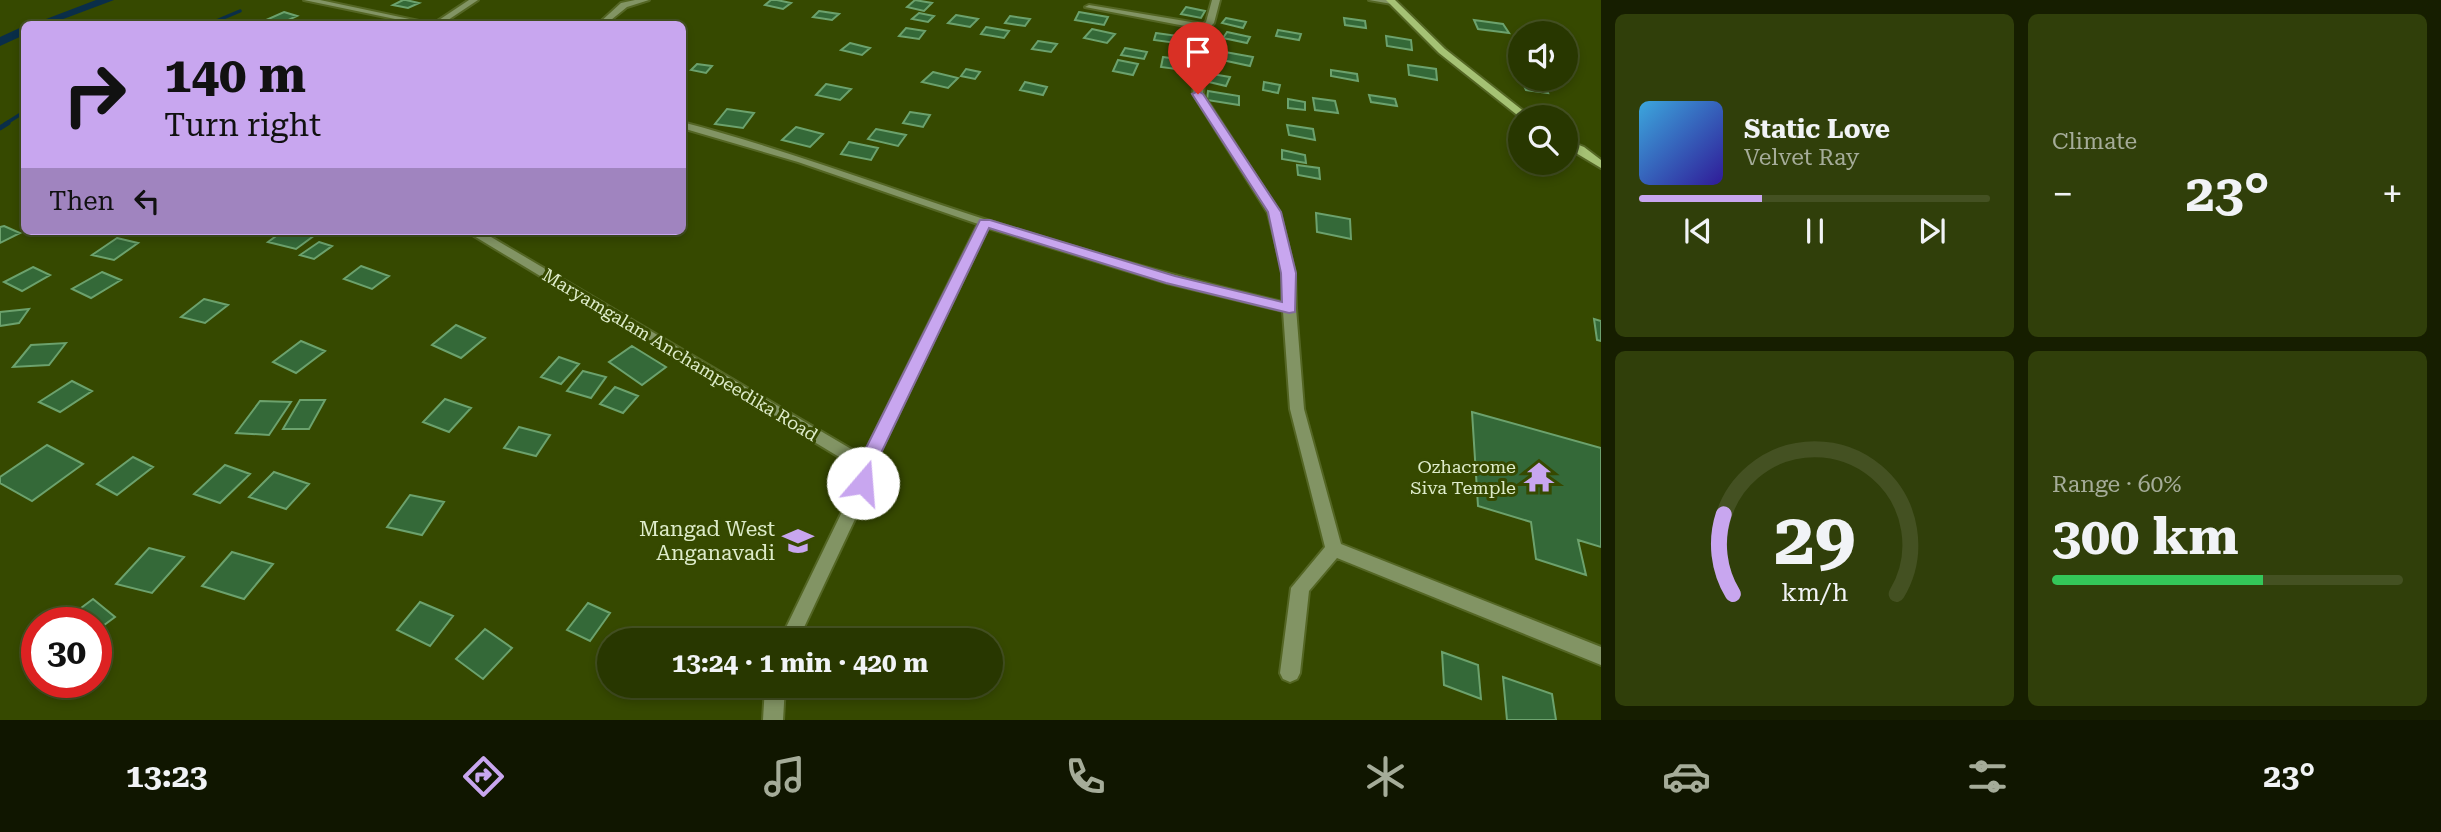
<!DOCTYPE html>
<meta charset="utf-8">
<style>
:root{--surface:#283700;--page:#303f0a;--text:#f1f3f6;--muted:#a5ac99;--line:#445122;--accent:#c8a6ef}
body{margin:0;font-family:"Roboto Serif",serif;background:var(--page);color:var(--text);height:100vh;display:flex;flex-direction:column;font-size:26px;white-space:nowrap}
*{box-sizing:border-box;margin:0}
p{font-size:23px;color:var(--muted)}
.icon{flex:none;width:38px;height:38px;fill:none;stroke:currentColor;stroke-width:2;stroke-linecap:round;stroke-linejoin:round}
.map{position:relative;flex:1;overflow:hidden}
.drawer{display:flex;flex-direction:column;gap:14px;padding:14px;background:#161e00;width:840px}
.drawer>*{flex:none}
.hud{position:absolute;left:21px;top:21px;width:665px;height:214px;border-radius:10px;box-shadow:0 4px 10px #0003,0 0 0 2px var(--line);background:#c8a6ef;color:#111;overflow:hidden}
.controls{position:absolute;left:1508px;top:21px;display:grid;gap:14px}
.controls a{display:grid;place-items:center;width:70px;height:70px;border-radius:50%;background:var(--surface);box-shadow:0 4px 10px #0003,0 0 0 2px var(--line);font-size:35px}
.speed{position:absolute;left:21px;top:607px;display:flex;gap:14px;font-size:35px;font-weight:700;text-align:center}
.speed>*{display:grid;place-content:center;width:91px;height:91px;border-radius:50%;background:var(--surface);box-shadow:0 4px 10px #0003,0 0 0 2px var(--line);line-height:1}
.speed .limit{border:10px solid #d22;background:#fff;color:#111}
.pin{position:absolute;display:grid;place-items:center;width:60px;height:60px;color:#fff;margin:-72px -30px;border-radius:50% 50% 50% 0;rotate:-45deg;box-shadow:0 0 7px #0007}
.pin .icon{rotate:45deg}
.me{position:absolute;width:77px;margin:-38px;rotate:18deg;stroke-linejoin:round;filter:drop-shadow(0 0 5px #0008)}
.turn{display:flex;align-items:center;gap:24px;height:147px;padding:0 28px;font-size:32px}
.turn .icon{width:91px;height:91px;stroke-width:2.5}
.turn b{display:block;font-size:49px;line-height:60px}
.then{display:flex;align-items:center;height:66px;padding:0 28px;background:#0003;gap:14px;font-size:26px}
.big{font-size:52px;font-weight:700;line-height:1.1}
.drawer .tile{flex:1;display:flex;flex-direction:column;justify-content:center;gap:10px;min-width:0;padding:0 24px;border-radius:10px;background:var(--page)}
.drawer .dial{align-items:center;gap:0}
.dial svg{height:182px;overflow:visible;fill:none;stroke:var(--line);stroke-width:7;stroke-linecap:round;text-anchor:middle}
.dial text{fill:var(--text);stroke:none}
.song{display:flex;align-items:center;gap:21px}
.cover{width:84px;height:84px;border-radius:10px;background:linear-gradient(135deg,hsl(200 70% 55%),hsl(250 70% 35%))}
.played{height:7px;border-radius:4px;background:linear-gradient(90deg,var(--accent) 35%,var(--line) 35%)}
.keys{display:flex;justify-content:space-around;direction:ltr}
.heat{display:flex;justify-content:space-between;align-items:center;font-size:38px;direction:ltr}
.charge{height:10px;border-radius:5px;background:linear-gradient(90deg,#34c759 60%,var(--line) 0)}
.drawer .tiles{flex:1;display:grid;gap:14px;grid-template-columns:repeat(2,1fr)}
.trip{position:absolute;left:597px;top:628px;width:406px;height:70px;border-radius:35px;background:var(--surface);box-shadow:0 4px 10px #0003,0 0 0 2px var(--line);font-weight:700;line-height:70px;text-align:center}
.tab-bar{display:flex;height:112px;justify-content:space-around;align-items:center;background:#101600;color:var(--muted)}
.tab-bar .icon{width:49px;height:49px}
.tab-bar .current{color:var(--accent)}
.tab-bar b{font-size:32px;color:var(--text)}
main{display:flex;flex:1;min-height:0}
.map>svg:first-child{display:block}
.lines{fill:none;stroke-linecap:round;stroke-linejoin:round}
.stream-far1{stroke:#0a2e49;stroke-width:3.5}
.stream{stroke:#0a2e49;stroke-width:5}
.canal{fill:#0a2e49;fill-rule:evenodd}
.building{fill:#346938;stroke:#6ca26d;stroke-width:2}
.minor-casing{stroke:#546624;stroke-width:4}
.secondary-casing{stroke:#546624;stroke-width:4}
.minor{fill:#829464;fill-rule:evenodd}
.secondary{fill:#a5c274;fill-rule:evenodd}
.route{fill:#c8a6ef;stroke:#826c9b;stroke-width:2}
.labels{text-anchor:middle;stroke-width:6;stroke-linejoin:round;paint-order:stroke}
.street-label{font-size:18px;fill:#deecca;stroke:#364900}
.poi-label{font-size:18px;fill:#deecca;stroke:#364900;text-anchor:end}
.near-poi-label{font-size:21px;fill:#deecca;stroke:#364900;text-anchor:end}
</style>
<main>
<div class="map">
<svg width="1601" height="720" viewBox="0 0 1601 720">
<rect width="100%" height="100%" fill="#364900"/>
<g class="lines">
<path class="stream-far1" d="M 209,24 L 240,11
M 5,124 L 24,112"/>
<path class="stream" d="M 0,128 L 8,123"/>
<path class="canal" d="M 96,0 L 114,0 L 50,24 L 33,24 Z
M 24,26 L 24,35 L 0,46 L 0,37 Z"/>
</g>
<path class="building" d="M 403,0 L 406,0 L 419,3 L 408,8 L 393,5 Z
M 771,0 L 777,0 L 791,3 L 783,9 L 765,5 Z
M 915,0 L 932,3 L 924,11 L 907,7 Z
M 1186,7 L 1205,11 L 1201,18 L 1181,14 Z
M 819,11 L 839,14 L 832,20 L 813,17 Z
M 284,12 L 297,16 L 280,24 L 266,20 Z
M 1079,12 L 1108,17 L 1104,25 L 1075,20 Z
M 919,13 L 934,16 L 928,22 L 912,19 Z
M 956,15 L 978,19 L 970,27 L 948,23 Z
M 1010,16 L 1030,19 L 1025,26 L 1005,23 Z
M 1226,18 L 1246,22 L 1243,28 L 1222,23 Z
M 1344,18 L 1365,21 L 1366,28 L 1345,25 Z
M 1474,20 L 1503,24 L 1509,33 L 1478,29 Z
M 986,27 L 1009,31 L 1004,38 L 981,34 Z
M 906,28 L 925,31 L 919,39 L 899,36 Z
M 1092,29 L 1115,34 L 1107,43 L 1084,38 Z
M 1278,30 L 1301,34 L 1299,40 L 1276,36 Z
M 1227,32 L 1250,37 L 1247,43 L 1223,38 Z
M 1156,33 L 1178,36 L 1176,43 L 1154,40 Z
M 1386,36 L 1411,40 L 1412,50 L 1387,46 Z
M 1038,41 L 1057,44 L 1051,52 L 1032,49 Z
M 850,43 L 870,48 L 862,55 L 841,50 Z
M 1125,48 L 1147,52 L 1144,59 L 1121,55 Z
M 1225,52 L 1253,57 L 1250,66 L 1222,60 Z
M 1163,57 L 1185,60 L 1183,70 L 1161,67 Z
M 1118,60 L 1138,64 L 1133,75 L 1113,71 Z
M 697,64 L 712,66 L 706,73 L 691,70 Z
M 1408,65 L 1436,69 L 1437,80 L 1409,75 Z
M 966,69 L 980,72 L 975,79 L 961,76 Z
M 1331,70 L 1357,74 L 1358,81 L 1331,76 Z
M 933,72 L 958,78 L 948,88 L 922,82 Z
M 1212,74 L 1230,77 L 1226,86 L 1209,82 Z
M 1521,79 L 1543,82 L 1548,93 L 1526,90 Z
M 1025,82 L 1047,87 L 1043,95 L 1020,90 Z
M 1264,82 L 1280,85 L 1278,93 L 1263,90 Z
M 826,84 L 851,89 L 840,100 L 816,95 Z
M 1208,91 L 1239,96 L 1239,105 L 1207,100 Z
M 1369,95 L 1395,99 L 1397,106 L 1371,102 Z
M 1313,98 L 1335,101 L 1338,113 L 1315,110 Z
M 1288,99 L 1305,102 L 1305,110 L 1288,108 Z
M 727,109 L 754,113 L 743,128 L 715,124 Z
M 910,112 L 930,115 L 923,127 L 903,123 Z
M 1287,125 L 1313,129 L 1315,140 L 1289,135 Z
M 796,127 L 823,134 L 810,147 L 782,140 Z
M 876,129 L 906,135 L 898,146 L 868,139 Z
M 849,142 L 878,148 L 871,160 L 841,154 Z
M 1282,150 L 1305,155 L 1306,163 L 1282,159 Z
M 1297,165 L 1319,168 L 1320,179 L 1298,175 Z
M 1316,213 L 1350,219 L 1351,239 L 1317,232 Z
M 4,226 L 20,233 L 0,243 L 0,227 Z
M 283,231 L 316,231 L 319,232 L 296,249 L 268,242 Z
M 117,238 L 138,243 L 114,260 L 92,255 Z
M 319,242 L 332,246 L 314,259 L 300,255 Z
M 361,266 L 389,276 L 372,289 L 344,279 Z
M 33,267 L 50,275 L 22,291 L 4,282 Z
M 102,272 L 121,280 L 91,298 L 72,289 Z
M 204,299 L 228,305 L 205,323 L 181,317 Z
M 29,309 L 19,323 L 0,326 L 0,312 Z
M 1594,319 L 1601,321 L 1601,341 L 1597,340 Z
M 456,325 L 485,338 L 461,358 L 432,345 Z
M 301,341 L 325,351 L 296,373 L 273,362 Z
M 66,343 L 49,365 L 13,367 L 31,345 Z
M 632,346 L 666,367 L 642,385 L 609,362 Z
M 559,357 L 579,364 L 561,384 L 541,377 Z
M 583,371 L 606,377 L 591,398 L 567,391 Z
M 72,381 L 92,391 L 60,412 L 39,402 Z
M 615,387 L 638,396 L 623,413 L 600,404 Z
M 445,399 L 471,408 L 449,432 L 423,422 Z
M 300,400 L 325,400 L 309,429 L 283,429 Z
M 260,401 L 291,402 L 269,435 L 236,433 Z
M 1472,412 L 1601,448 L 1601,547 L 1578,540 L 1586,575 L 1536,559 L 1531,522 L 1478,506 Z
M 519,427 L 550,435 L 536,456 L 504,448 Z
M 47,445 L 83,464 L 32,501 L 0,483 L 0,477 Z
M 133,457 L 153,467 L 117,495 L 97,484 Z
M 225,465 L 250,474 L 220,503 L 194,494 Z
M 274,472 L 309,484 L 286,509 L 249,497 Z
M 410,495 L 444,502 L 422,535 L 387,527 Z
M 149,548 L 184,557 L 152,593 L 116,584 Z
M 232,552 L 273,564 L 244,599 L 202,586 Z
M 93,599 L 115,617 L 96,631 L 96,623 L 61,623 Z
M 420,602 L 453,616 L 430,646 L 397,630 Z
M 588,603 L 610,613 L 590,641 L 567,630 Z
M 485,629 L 512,648 L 483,679 L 456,659 Z
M 1442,652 L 1478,665 L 1481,699 L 1444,685 Z
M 1503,677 L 1552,694 L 1556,720 L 1507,720 Z"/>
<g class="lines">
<g class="minor-casing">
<path id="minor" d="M 304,0 L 320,0 L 433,24 L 469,0 L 478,0 L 442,24 L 419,24 Z
M 635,0 L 649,0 L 627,7 L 606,24 L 598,24 L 621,3 Z
M 1212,0 L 1220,0 L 1214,23 L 1209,28 L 1203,94 L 1280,213 L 1295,273 L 1296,308 L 1304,409 L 1341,544 L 1601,647 L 1601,665 L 1337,558 L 1309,591 L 1300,673 L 1297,679 L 1290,682 L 1283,679 L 1280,673 L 1291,588 L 1325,547 L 1290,409 L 1283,311 L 1167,283 L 988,228 L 870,473 L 872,483 L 798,640 L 780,640 L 856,483 L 854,466 L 474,236 L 474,231 L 486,231 L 486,234 L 863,456 L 978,224 L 798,162 L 682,128 L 682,122 C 792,151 898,192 1006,226 C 1098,255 1189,280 1282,302 L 1283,273 L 1268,213 L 1193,94 L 1201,29 L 1085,7 L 1089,5 L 1203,24 L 1206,22 Z
M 1369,0 L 1394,0 L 1396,2 L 1392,4 Z
M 765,686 L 785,686 L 783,720 L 763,720 Z"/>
</g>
<g class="secondary-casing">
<path id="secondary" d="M 1386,0 L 1395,0 L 1445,49 L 1531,117 L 1521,118 L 1439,53 Z
M 1566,140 L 1584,147 L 1601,160 L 1601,168 L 1566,147 Z"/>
</g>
<use href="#minor" class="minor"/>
<use href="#secondary" class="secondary"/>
</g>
<path class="route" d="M 1198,91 L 1203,94 L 1281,212 L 1296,273 L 1295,312 L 1289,313 L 1166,283 L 989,228 L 871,474 L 870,488 L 863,490 L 857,488 L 853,474 L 980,220 L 990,220 L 1175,276 L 1282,302 L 1281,273 L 1268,212 L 1192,94 Z"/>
<defs>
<g id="temple-bare" transform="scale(2.415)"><path d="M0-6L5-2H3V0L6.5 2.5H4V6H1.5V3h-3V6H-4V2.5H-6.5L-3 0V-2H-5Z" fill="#c8a6ef" stroke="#364900" stroke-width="2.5" paint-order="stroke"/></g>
<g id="school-bare" transform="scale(2.415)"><path d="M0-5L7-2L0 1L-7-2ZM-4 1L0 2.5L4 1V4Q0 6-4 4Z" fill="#c8a6ef" stroke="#364900" stroke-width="2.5" paint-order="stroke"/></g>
</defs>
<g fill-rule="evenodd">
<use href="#temple-bare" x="1539" y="477"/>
<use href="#school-bare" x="798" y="541"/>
</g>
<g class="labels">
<g class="street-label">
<text transform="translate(680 355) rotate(31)" y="6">Maryamgalam Anchampeedika Road</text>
</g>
<g class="poi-label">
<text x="1516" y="473">Ozhacrome<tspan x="1516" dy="21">Siva Temple</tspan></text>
</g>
<g class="near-poi-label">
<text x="775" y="536">Mangad West<tspan x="775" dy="24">Anganavadi</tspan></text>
</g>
</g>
</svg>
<div class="controls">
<a><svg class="icon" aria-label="sound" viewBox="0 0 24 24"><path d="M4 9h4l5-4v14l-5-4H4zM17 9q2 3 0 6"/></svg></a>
<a><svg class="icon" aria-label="search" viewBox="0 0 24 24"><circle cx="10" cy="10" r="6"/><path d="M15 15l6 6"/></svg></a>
</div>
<div class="speed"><div class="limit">30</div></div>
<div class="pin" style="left:1198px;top:94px;background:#d93025"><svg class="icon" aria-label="arrive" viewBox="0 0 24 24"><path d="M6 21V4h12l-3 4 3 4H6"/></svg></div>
<svg class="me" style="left:863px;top:483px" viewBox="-20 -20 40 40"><circle r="19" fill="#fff"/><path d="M0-13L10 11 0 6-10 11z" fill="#c8a6ef"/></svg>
<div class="trip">13:24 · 1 min · 420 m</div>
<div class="hud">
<div class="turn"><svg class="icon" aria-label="right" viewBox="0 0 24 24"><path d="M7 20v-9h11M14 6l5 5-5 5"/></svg><div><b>140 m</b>Turn right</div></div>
<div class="then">Then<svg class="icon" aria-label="left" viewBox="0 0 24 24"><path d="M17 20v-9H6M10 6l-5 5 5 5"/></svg></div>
</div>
</div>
<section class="drawer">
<div class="tiles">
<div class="tile">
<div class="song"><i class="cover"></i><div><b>Static Love</b><p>Velvet Ray</p></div></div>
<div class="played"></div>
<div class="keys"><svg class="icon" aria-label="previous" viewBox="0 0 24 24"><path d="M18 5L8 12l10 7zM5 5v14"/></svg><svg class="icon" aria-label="pause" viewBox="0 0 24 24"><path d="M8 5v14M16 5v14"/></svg><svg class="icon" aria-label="next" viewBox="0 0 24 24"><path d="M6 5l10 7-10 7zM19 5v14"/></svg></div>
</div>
<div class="tile"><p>Climate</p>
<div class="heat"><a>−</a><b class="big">23°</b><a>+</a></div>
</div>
<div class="tile dial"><svg viewBox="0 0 100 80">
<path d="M14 69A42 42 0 1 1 86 69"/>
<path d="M14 69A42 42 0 0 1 10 34" stroke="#c8a6ef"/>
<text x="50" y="56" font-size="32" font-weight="700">29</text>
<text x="50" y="72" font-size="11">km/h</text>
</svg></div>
<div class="tile"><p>Range · 60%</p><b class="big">300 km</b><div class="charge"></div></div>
</div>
</section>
</main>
<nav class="tab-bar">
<b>13:23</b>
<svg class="icon current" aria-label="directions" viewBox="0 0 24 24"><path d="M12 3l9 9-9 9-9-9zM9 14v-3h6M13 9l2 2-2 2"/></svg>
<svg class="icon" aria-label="music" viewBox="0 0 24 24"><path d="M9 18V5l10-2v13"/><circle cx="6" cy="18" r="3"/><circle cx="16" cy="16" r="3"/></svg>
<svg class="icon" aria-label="phone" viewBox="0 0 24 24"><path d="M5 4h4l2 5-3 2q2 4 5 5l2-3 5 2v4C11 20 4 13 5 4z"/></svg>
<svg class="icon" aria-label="climate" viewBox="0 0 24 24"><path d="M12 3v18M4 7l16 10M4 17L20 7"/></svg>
<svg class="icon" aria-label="car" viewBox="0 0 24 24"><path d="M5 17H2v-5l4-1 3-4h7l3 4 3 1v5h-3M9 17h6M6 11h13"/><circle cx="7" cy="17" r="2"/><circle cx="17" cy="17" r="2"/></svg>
<svg class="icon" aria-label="filters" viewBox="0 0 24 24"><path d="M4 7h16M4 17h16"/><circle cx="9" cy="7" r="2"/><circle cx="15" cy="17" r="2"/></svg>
<b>23°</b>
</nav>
